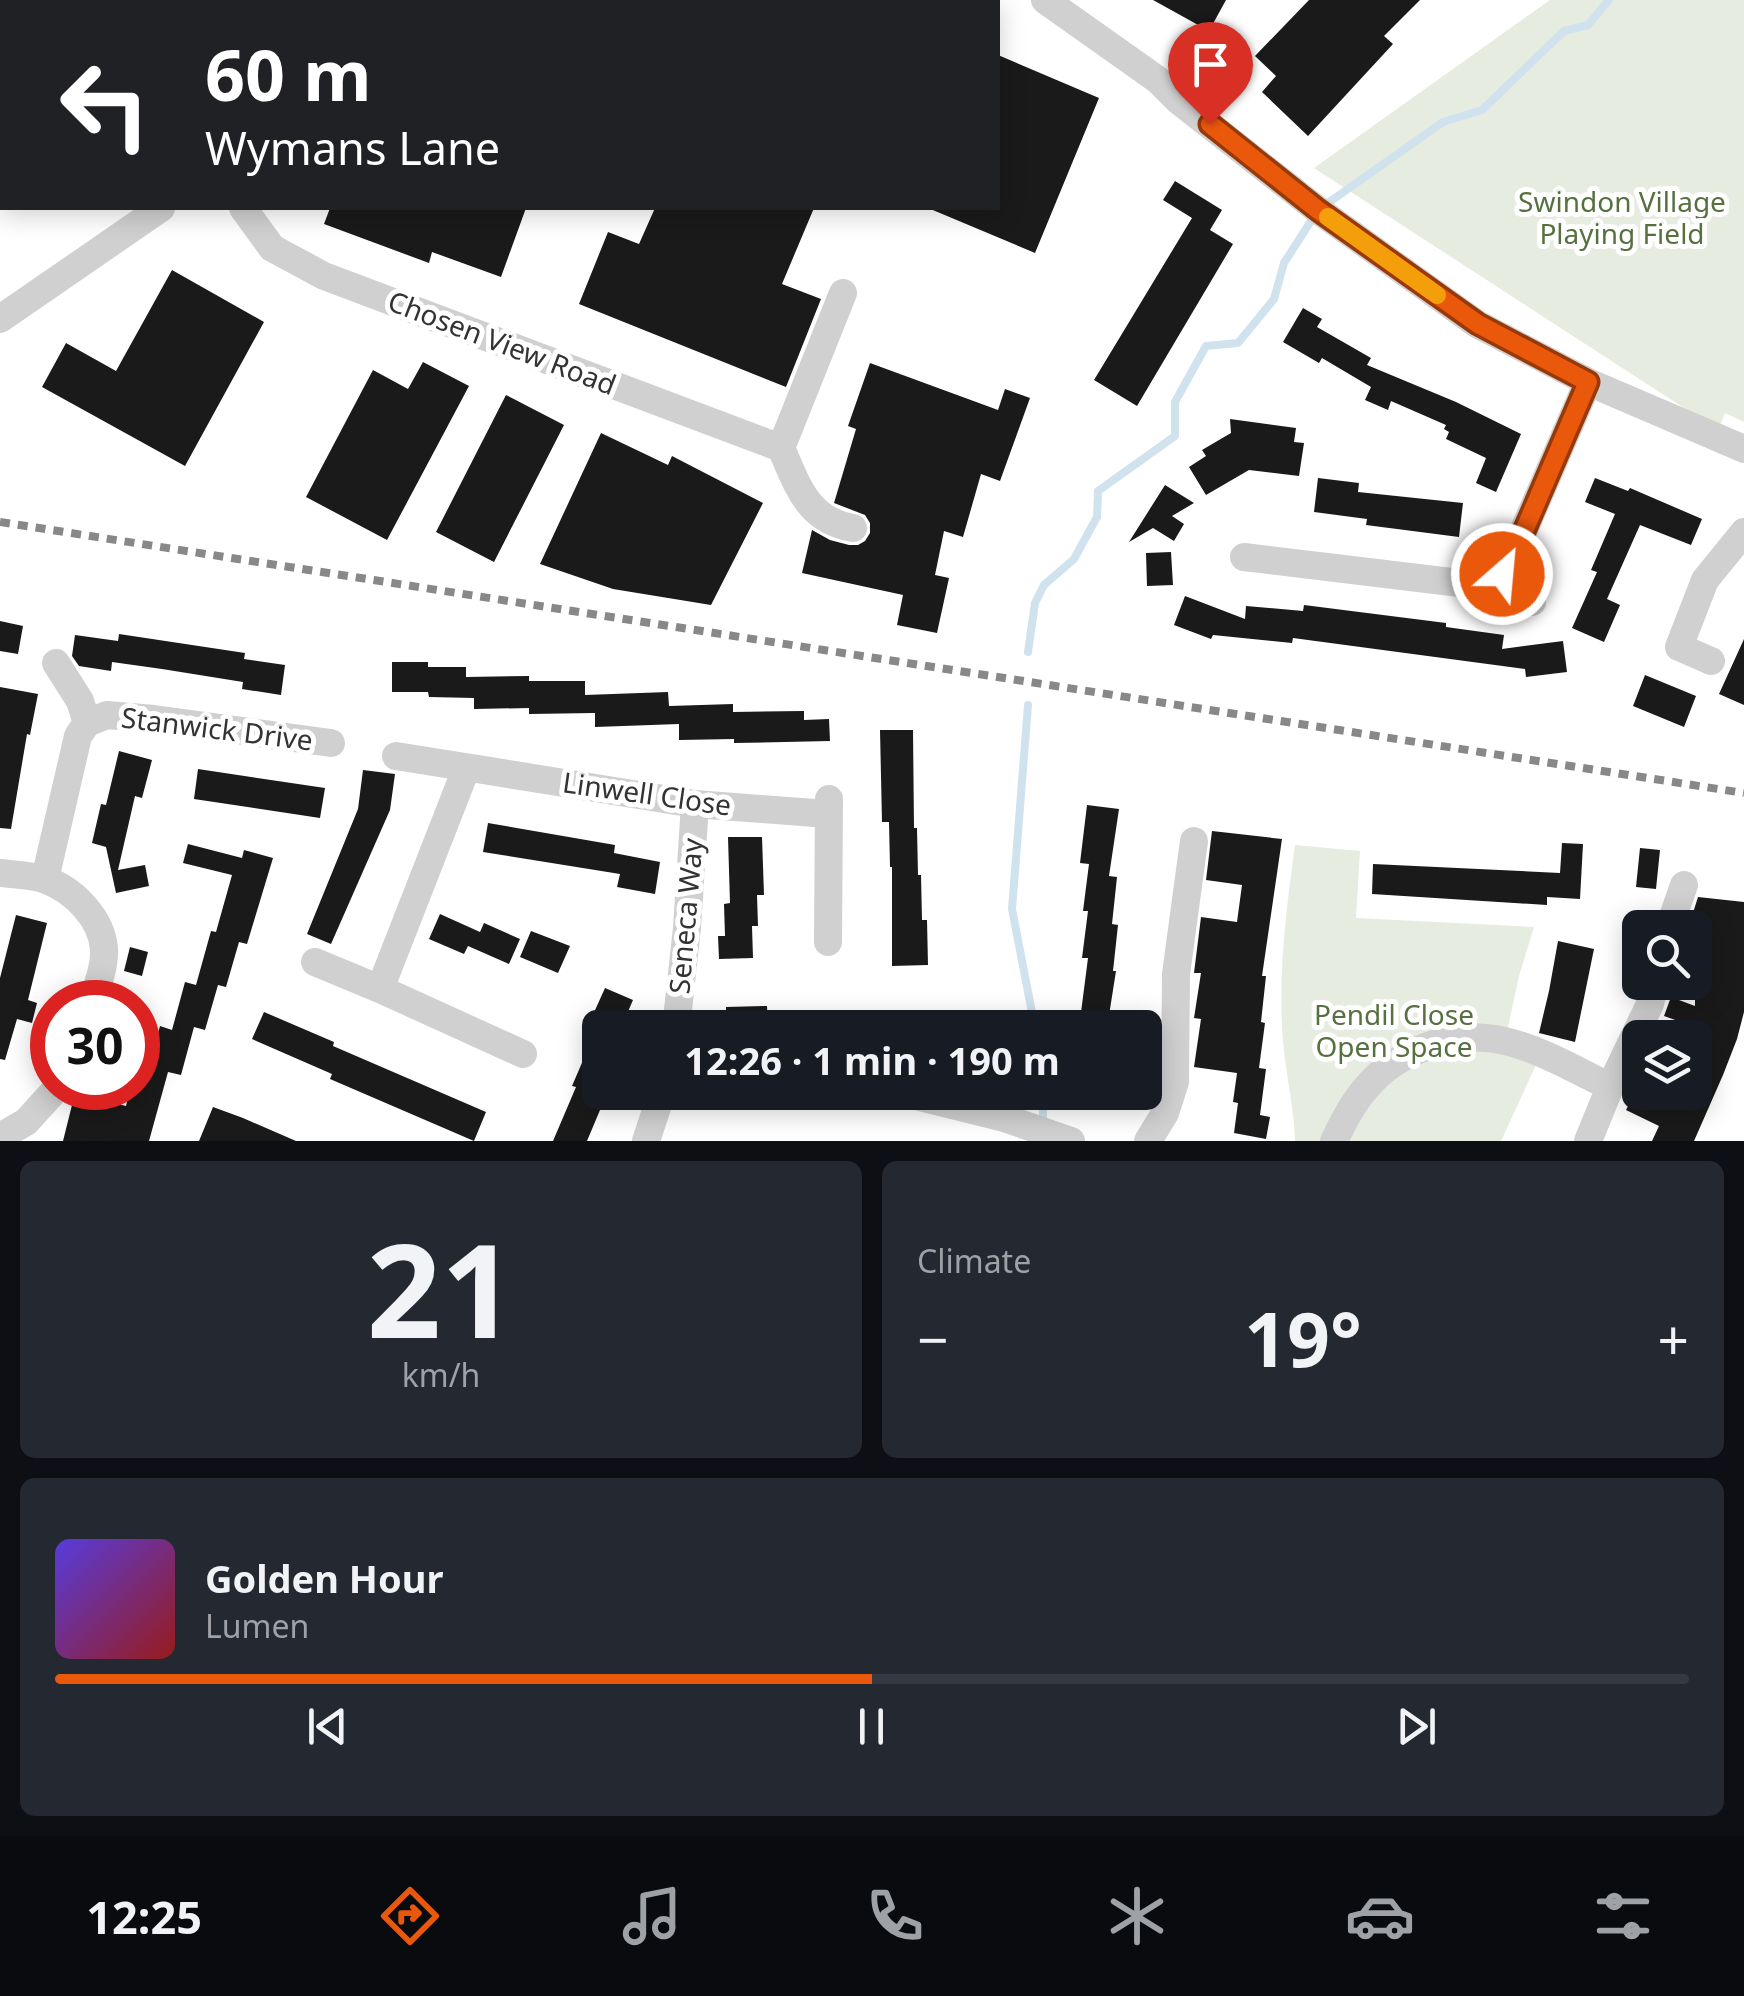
<!DOCTYPE html>
<meta charset="utf-8">
<style>
:root{--surface:#171b24;--page:#242831;--text:#f1f3f6;--muted:#9ea1a6;--line:#363941;--accent:#ea580c}
body{margin:0;font-family:"Noto Sans",sans-serif;background:var(--page);color:var(--text);height:100vh;display:flex;flex-direction:column;font-size:38px;white-space:nowrap}
*{box-sizing:border-box;margin:0}
p{font-size:32px;color:var(--muted)}
.icon{flex:none;width:55px;height:55px;fill:none;stroke:currentColor;stroke-width:2;stroke-linecap:round;stroke-linejoin:round}
.map{position:relative;height:1141px;overflow:hidden}
.details{display:flex;flex-direction:column;gap:20px;padding:20px;background:#0d0f14;flex:1}
.details>*{flex:none}
.guide{position:absolute;left:0px;top:0px;width:1000px;height:210px;box-shadow:0 5px 25px #0003;background:#202124;color:#fff;overflow:hidden}
.tools{position:absolute;left:1622px;top:910px;display:grid;gap:20px}
.tools a{display:grid;place-items:center;width:90px;height:90px;border-radius:15px;background:var(--surface);box-shadow:0 5px 25px #0003;font-size:50px}
.speed{position:absolute;left:30px;top:980px;display:flex;gap:20px;font-size:50px;font-weight:700;text-align:center}
.speed>*{display:grid;place-content:center;width:130px;height:130px;border-radius:50%;background:var(--surface);box-shadow:0 5px 25px #0003;line-height:1}
.speed .limit{border:15px solid #d22;background:#fff;color:#111}
.pin{position:absolute;display:grid;place-items:center;width:85px;height:85px;color:#fff;margin:-102px -42px;border-radius:50% 50% 50% 0;rotate:-45deg;box-shadow:0 0 10px #0007}
.pin .icon{rotate:45deg}
.me{position:absolute;width:110px;margin:-55px;rotate:27deg;stroke-linejoin:round;filter:drop-shadow(0 0 8px #0008)}
.turn{display:flex;align-items:center;gap:35px;height:210px;padding:0 40px;font-size:45px}
.turn .icon{width:130px;height:130px;stroke-width:2.5}
.turn b{display:block;font-size:70px;line-height:85px}
.big{font-size:75px;font-weight:700;line-height:1.1}
.details .widget{flex:1;display:flex;flex-direction:column;justify-content:center;gap:15px;min-width:0;padding:0 35px;border-radius:15px;background:var(--page)}
.details .dial{align-items:center;gap:0}
.dial b{font-size:130px;line-height:1}
.song{display:flex;align-items:center;gap:30px}
.cover{width:120px;height:120px;border-radius:15px;background:linear-gradient(135deg,hsl(250 70% 55%),hsl(0 70% 35%))}
.played{height:10px;border-radius:5px;background:linear-gradient(90deg,var(--accent) 50%,var(--line) 50%)}
.keys{display:flex;justify-content:space-around;direction:ltr}
.heat{display:flex;justify-content:space-between;align-items:center;font-size:55px;direction:ltr}
.details .tiles{flex:1;display:grid;gap:20px;grid-template-columns:1fr 1fr}
.widget:last-child{grid-column:span 2}
.trip{position:absolute;left:582px;top:1010px;width:580px;height:100px;border-radius:15px;background:var(--surface);box-shadow:0 5px 25px #0003;font-weight:700;line-height:100px;text-align:center}
.tab-bar{display:flex;height:160px;justify-content:space-around;align-items:center;background:#090b0e;color:var(--muted)}
.tab-bar .icon{width:70px;height:70px}
.tab-bar .on{color:var(--accent)}
.tab-bar b{font-size:45px;color:var(--text)}
.map>svg:first-child{display:block}
.green{fill:#e6ecdf}
.lines{fill:none;stroke-linecap:round;stroke-linejoin:round}
.stream{stroke:#cfe2ee;stroke-width:8}
.building{fill:#1a1a1a}
.minor{stroke:#d0d0d0;stroke-width:28}
.rail{stroke:#888;stroke-width:8;stroke-dasharray:10 8;stroke-linecap:butt}
.route-casing{stroke:#983908;stroke-width:25}
.route{stroke:#ea580c;stroke-width:18}
.slow{stroke:#f59e0b;stroke-width:18}
.labels{text-anchor:middle;stroke-width:10;stroke-linejoin:round;paint-order:stroke}
.park-label{font-size:28px;fill:#56703f;stroke:#fff}
.street-label{font-size:28px;fill:#333;stroke:#fff}
</style>
<div class="map">
<svg width="1744" height="1141" viewBox="0 0 1744 1141">
<rect width="100%" height="100%" fill="#fff"/>
<path class="green" d="M 1550,0 L 1744,0 L 1744,422 L 1725,413 L 1718,430 L 1314,168 Z
M 1295,845 L 1360,851 L 1356,918 L 1534,927 L 1519,976 L 1505,1041 L 1541,1054 L 1501,1141 L 1295,1141 C 1294,1102 1283,1064 1282,1024 C 1279,964 1287,905 1295,845 Z"/>
<g class="lines">
<path class="stream" d="M 1028,652 L 1035,603 L 1044,585 L 1074,559 L 1097,517 L 1098,491 L 1175,436 L 1175,402 L 1206,346 L 1238,343 L 1274,299 L 1284,263 L 1318,210 L 1443,122 L 1482,110 L 1564,31 L 1588,25 L 1609,0
M 1028,705 L 1012,909 L 1035,1028
M 1043,1092 L 1043,1127"/>
</g>
<path class="building" d="M 1153,0 L 1226,0 L 1209,31 Z
M 1309,0 L 1420,0 L 1384,36 L 1393,44 L 1308,136 L 1262,92 L 1276,76 L 1255,56 Z
M 998,55 L 1099,98 L 1035,253 L 928,208 L 998,208 Z
M 1175,181 L 1222,210 L 1210,230 L 1233,244 L 1137,406 L 1094,380 L 1192,218 L 1163,200 Z
M 330,208 L 526,208 L 501,277 L 432,252 L 429,263 L 324,224 Z
M 655,208 L 814,208 L 782,284 L 821,299 L 786,387 L 579,304 L 608,232 L 639,244 Z
M 172,270 L 264,322 L 185,466 L 42,387 L 66,343 L 116,371 Z
M 1303,308 L 1322,319 L 1317,327 L 1371,358 L 1367,365 L 1456,402 L 1521,434 L 1496,492 L 1476,483 L 1486,458 L 1446,439 L 1449,432 L 1444,429 L 1446,425 L 1391,401 L 1388,410 L 1365,400 L 1371,387 L 1322,358 L 1319,363 L 1283,342 Z
M 423,362 L 469,386 L 387,540 L 306,497 L 373,370 L 408,389 Z
M 870,363 L 998,410 L 1005,389 L 1030,398 L 1000,481 L 981,474 L 963,537 L 944,531 L 935,575 L 949,578 L 937,633 L 897,625 L 903,595 L 802,573 L 812,530 L 830,540 L 849,545 L 858,545 L 865,541 L 870,533 L 870,523 L 865,515 L 834,503 L 856,429 L 848,426 Z
M 506,395 L 564,425 L 494,562 L 436,532 Z
M 1230,419 L 1296,428 L 1294,442 L 1304,443 L 1299,476 L 1249,470 L 1206,495 L 1189,467 L 1206,456 L 1202,450 L 1231,433 Z
M 601,433 L 668,465 L 672,456 L 763,503 L 711,605 L 613,589 L 540,564 Z
M 1318,478 L 1359,483 L 1358,492 L 1463,503 L 1459,537 L 1366,525 L 1367,519 L 1314,512 Z
M 1595,478 L 1628,491 L 1630,488 L 1702,519 L 1691,545 L 1640,525 L 1607,599 L 1620,605 L 1604,642 L 1572,628 L 1597,572 L 1591,570 L 1615,514 L 1585,502 Z
M 1165,485 L 1194,503 L 1172,516 L 1184,524 L 1174,541 L 1153,528 L 1129,542 Z
M 1171,552 L 1173,585 L 1147,586 L 1146,553 Z
M 1185,596 L 1245,619 L 1246,606 L 1303,611 L 1304,605 L 1446,623 L 1446,627 L 1504,635 L 1502,649 L 1563,641 L 1567,672 L 1526,677 L 1525,669 L 1293,638 L 1292,643 L 1213,635 L 1211,639 L 1174,625 Z
M 0,621 L 23,626 L 18,654 L 0,651 Z
M 119,634 L 245,653 L 244,659 L 285,665 L 281,695 L 242,689 L 243,682 L 162,669 L 112,662 L 111,671 L 79,666 L 72,656 L 75,635 L 118,641 Z
M 1744,639 L 1744,705 L 1719,694 Z
M 392,662 L 428,662 L 428,667 L 466,667 L 466,677 L 529,676 L 529,681 L 585,681 L 585,695 L 668,692 L 669,706 L 733,704 L 733,712 L 804,711 L 804,720 L 829,719 L 830,741 L 734,743 L 734,739 L 679,740 L 679,724 L 595,727 L 595,713 L 529,714 L 529,708 L 474,709 L 474,698 L 429,697 L 428,692 L 392,692 Z
M 1645,675 L 1696,696 L 1684,727 L 1633,706 Z
M 0,687 L 38,694 L 30,735 L 27,734 L 11,829 L 0,828 Z
M 880,730 L 913,730 L 914,828 L 917,828 L 918,875 L 921,875 L 922,920 L 927,920 L 928,965 L 892,966 L 892,867 L 890,867 L 889,822 L 882,822 Z
M 119,751 L 152,760 L 142,798 L 135,796 L 118,870 L 145,865 L 149,886 L 116,893 L 106,847 L 92,843 L 101,804 L 106,805 Z
M 198,769 L 325,788 L 320,818 L 194,799 Z
M 363,770 L 395,774 L 390,810 L 331,944 L 307,934 L 358,809 Z
M 1087,805 L 1119,809 L 1109,876 L 1117,877 L 1112,924 L 1118,925 L 1113,971 L 1116,971 L 1107,1028 L 1079,1028 L 1088,958 L 1082,958 L 1088,911 L 1083,911 L 1089,864 L 1080,863 Z
M 488,823 L 615,845 L 614,853 L 660,862 L 655,894 L 617,887 L 620,874 L 483,852 Z
M 1212,831 L 1282,839 L 1262,976 L 1266,976 L 1261,1022 L 1265,1023 L 1259,1068 L 1266,1069 L 1260,1115 L 1270,1117 L 1266,1139 L 1234,1133 L 1238,1103 L 1233,1102 L 1237,1073 L 1194,1067 L 1201,1019 L 1194,1018 L 1201,973 L 1194,973 L 1201,917 L 1237,922 L 1242,885 L 1206,880 Z
M 728,837 L 762,837 L 764,895 L 757,895 L 758,926 L 752,926 L 753,958 L 719,959 L 718,936 L 725,936 L 724,904 L 730,903 Z
M 1562,843 L 1583,844 L 1580,899 L 1547,897 L 1547,905 L 1372,894 L 1373,864 L 1560,873 Z
M 188,844 L 242,858 L 244,850 L 273,858 L 247,944 L 239,942 L 226,987 L 218,985 L 205,1030 L 194,1027 L 181,1075 L 168,1072 L 149,1141 L 63,1141 L 75,1093 L 126,1106 L 130,1088 L 138,1088 L 138,1072 L 147,1074 L 160,1026 L 172,1030 L 185,982 L 196,985 L 211,931 L 216,932 L 232,875 L 183,863 Z
M 1640,848 L 1660,850 L 1656,889 L 1636,887 Z
M 1698,897 L 1744,902 L 1744,1012 L 1737,1039 L 1723,1075 L 1694,1141 L 1652,1141 L 1659,1126 L 1626,1110 L 1635,1093 L 1669,1110 L 1676,1093 L 1695,1101 L 1695,1027 L 1664,1016 L 1671,997 L 1695,1006 L 1695,917 L 1692,916 Z
M 440,914 L 480,932 L 484,923 L 520,939 L 509,964 L 468,946 L 464,954 L 429,939 Z
M 16,915 L 47,923 L 28,1000 L 37,1003 L 32,1023 L 17,1019 L 5,1060 L 0,1059 L 0,978 Z
M 531,931 L 570,946 L 558,973 L 520,957 Z
M 1558,941 L 1594,949 L 1575,1042 L 1539,1033 L 1549,991 Z
M 130,947 L 148,952 L 142,976 L 124,971 Z
M 605,988 L 633,1000 L 621,1028 L 600,1028 L 600,1097 L 595,1108 L 600,1110 L 587,1141 L 553,1141 L 576,1087 L 572,1086 L 597,1028 L 587,1028 Z
M 767,1006 L 768,1028 L 726,1028 L 726,1007 Z
M 264,1012 L 334,1042 L 333,1046 L 486,1112 L 474,1141 L 330,1079 L 332,1074 L 252,1039 Z
M 213,1107 L 243,1118 L 296,1141 L 199,1141 Z"/>
<g class="lines">
<path class="minor" d="M 1045,0 L 1158,80 L 1179,101 L 1318,210 L 1477,324 L 1588,382 L 1744,449
M 448,2 L 451,0
M 243,208 L 272,248 L 324,276 L 781,448
M 843,293 L 781,448 C 798,486 807,520 853,528
M 0,319 L 161,208
M 1244,557 L 1468,584 C 1485,585 1497,580 1508,567 L 1588,382
M 1502,574 L 1532,602
M 1711,661 L 1679,647 L 1705,580 L 1744,532
M 56,663 L 80,701 L 87,723
M 396,756 L 695,804 L 828,814
M 0,873 C 15,875 33,875 46,880 C 74,890 102,919 104,949 C 105,967 97,986 92,1002
M 45,879 L 78,736 L 87,723 L 107,715 L 154,719 L 331,743
M 1669,928 L 1684,885
M 828,942 L 829,799
M 315,962 L 380,989 L 523,1054
M 380,989 L 466,769
M 676,1028 L 687,928 L 695,804
M 899,1092 L 1004,1118 L 1071,1141
M 0,1137 L 26,1122 L 57,1088
M 646,1141 L 662,1092
M 1148,1141 L 1165,1113 L 1175,1082 L 1176,974 L 1194,841
M 1334,1141 C 1343,1123 1352,1104 1366,1088 C 1398,1050 1455,1029 1505,1041 C 1542,1050 1576,1070 1610,1087
M 1588,1141 L 1610,1087 L 1650,1004 L 1655,982"/>
<path class="rail" d="M 0,522 L 1744,793"/>
</g>
<g class="lines">
<g class="route-casing">
<path id="route" d="M 1210,124 L 1318,210 L 1478,324 L 1588,382 L 1512,559 L 1502,574"/>
</g>
<use href="#route" class="route"/>
<path class="slow" d="M 1328,217 L 1437,295"/>
</g>
<g class="labels">
<g class="park-label">
<text x="1622" y="212">Swindon Village<tspan x="1622" dy="32">Playing Field</tspan></text>
<text x="1394" y="1025">Pendil Close<tspan x="1394" dy="32">Open Space</tspan></text>
</g>
<g class="street-label">
<text transform="translate(502 343) rotate(21)" y="10">Chosen View Road</text>
<text transform="translate(217 729) rotate(7)" y="10">Stanwick Drive</text>
<text transform="translate(647 794) rotate(8)" y="10">Linwell Close</text>
<text transform="translate(686 916) rotate(-85)" y="10">Seneca Way</text>
</g>
</g>
</svg>
<div class="tools">
<a><svg class="icon" aria-label="search" viewBox="0 0 24 24"><circle cx="10" cy="10" r="6"/><path d="M15 15l6 6"/></svg></a>
<a><svg class="icon" aria-label="layers" viewBox="0 0 24 24"><path d="M12 4l9 5-9 5-9-5zM3 14l9 5 9-5"/></svg></a>
</div>
<div class="speed"><div class="limit">30</div></div>
<div class="pin" style="left:1210px;top:124px;background:#d93025"><svg class="icon" aria-label="arrive" viewBox="0 0 24 24"><path d="M6 21V4h12l-3 4 3 4H6"/></svg></div>
<svg class="me" style="left:1502px;top:574px" viewBox="-20 -20 40 40"><circle r="17" fill="#ea580c" stroke="#fff" stroke-width="3"/><path d="M0-11L8 9 0 5-8 9z" fill="#fff"/></svg>
<div class="trip">12:26 · 1 min · 190 m</div>
<div class="guide">
<div class="turn"><svg class="icon" aria-label="left" viewBox="0 0 24 24"><path d="M17 20v-9H6M10 6l-5 5 5 5"/></svg><div><b>60 m</b>Wymans Lane</div></div>
</div>
</div>
<section class="details">
<div class="tiles">
<div class="widget dial"><b>21</b><p>km/h</p></div>
<div class="widget"><p>Climate</p>
<div class="heat"><a>−</a><b class="big">19°</b><a>+</a></div>
</div>
<div class="widget">
<div class="song"><i class="cover"></i><div><b>Golden Hour</b><p>Lumen</p></div></div>
<div class="played"></div>
<div class="keys"><svg class="icon" aria-label="previous" viewBox="0 0 24 24"><path d="M18 5L8 12l10 7zM5 5v14"/></svg><svg class="icon" aria-label="pause" viewBox="0 0 24 24"><path d="M8 5v14M16 5v14"/></svg><svg class="icon" aria-label="next" viewBox="0 0 24 24"><path d="M6 5l10 7-10 7zM19 5v14"/></svg></div>
</div>
</div>
</section>
<nav class="tab-bar">
<b>12:25</b>
<svg class="icon on" aria-label="directions" viewBox="0 0 24 24"><path d="M12 3l9 9-9 9-9-9zM9 14v-3h6M13 9l2 2-2 2"/></svg>
<svg class="icon" aria-label="music" viewBox="0 0 24 24"><path d="M9 18V5l10-2v13"/><circle cx="6" cy="18" r="3"/><circle cx="16" cy="16" r="3"/></svg>
<svg class="icon" aria-label="phone" viewBox="0 0 24 24"><path d="M5 4h4l2 5-3 2q2 4 5 5l2-3 5 2v4C11 20 4 13 5 4z"/></svg>
<svg class="icon" aria-label="climate" viewBox="0 0 24 24"><path d="M12 3v18M4 7l16 10M4 17L20 7"/></svg>
<svg class="icon" aria-label="car" viewBox="0 0 24 24"><path d="M5 17H2v-5l4-1 3-4h7l3 4 3 1v5h-3M9 17h6M6 11h13"/><circle cx="7" cy="17" r="2"/><circle cx="17" cy="17" r="2"/></svg>
<svg class="icon" aria-label="filters" viewBox="0 0 24 24"><path d="M4 7h16M4 17h16"/><circle cx="9" cy="7" r="2"/><circle cx="15" cy="17" r="2"/></svg>
</nav>
